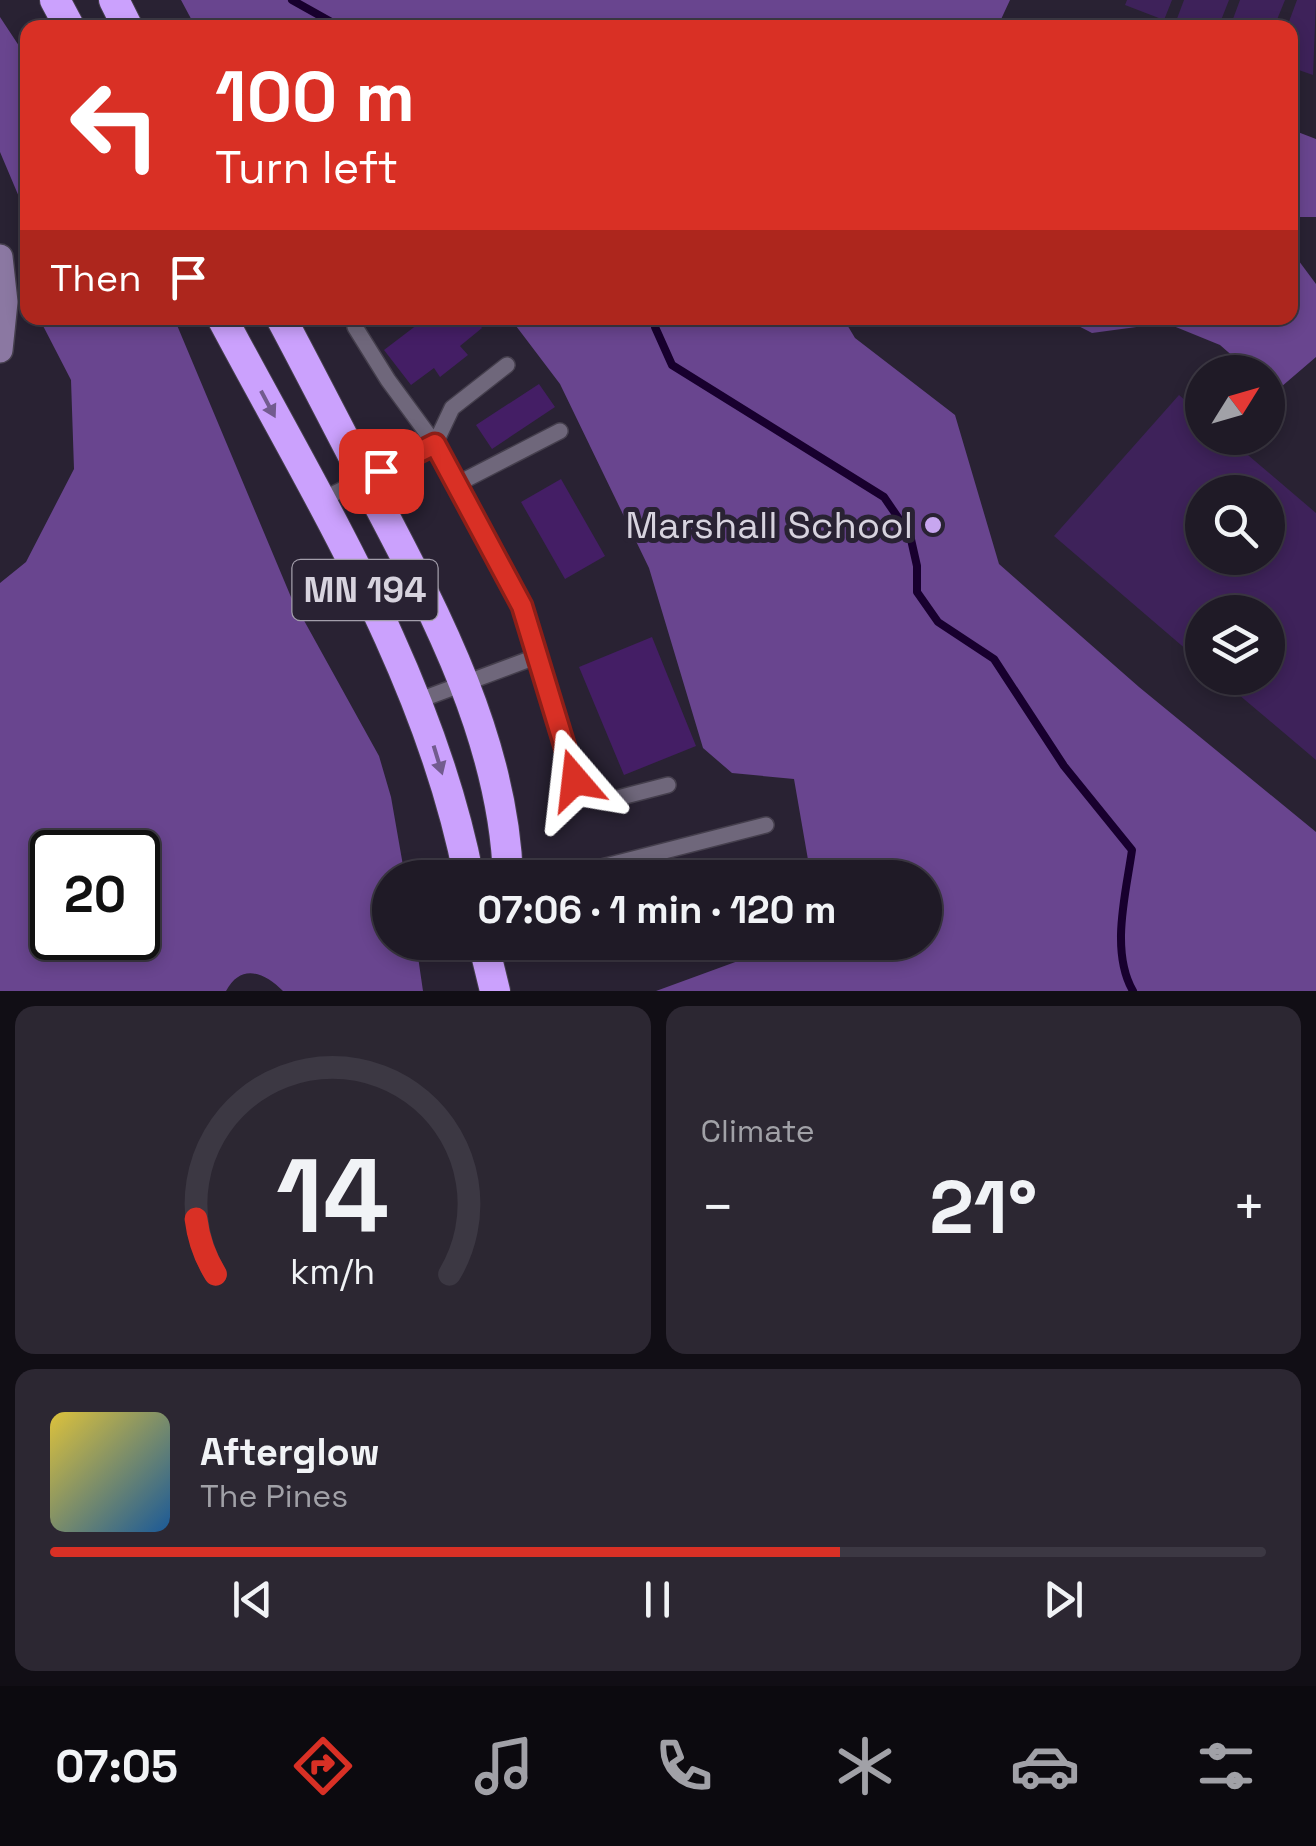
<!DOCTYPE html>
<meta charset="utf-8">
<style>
:root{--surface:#1f1a26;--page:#2c2732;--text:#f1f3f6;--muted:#a1a1a7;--line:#3c3843;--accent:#d93025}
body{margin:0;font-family:"Space Grotesk",sans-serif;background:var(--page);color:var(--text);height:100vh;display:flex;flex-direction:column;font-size:38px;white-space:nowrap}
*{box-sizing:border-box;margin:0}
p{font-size:32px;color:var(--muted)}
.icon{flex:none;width:55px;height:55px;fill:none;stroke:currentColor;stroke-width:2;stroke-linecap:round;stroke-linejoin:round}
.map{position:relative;height:991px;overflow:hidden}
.drawer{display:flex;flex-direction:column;gap:15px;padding:15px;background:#110e15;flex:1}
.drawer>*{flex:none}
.banner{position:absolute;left:20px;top:20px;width:1278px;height:305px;border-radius:20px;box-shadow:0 5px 15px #0003,0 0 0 2px var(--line);background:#d93025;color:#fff;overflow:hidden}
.needle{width:65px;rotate:53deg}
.tools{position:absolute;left:1185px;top:355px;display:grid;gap:20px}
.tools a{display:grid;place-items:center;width:100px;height:100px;border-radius:50%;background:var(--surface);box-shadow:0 5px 15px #0003,0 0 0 2px var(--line);font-size:50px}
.speed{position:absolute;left:30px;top:830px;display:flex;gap:20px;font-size:50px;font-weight:700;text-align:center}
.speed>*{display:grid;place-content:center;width:130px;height:130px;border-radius:50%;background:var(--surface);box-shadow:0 5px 15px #0003,0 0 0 2px var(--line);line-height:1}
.speed .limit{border:5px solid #111;border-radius:15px;background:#fff;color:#111}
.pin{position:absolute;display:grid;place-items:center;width:85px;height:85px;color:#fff;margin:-42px;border-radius:20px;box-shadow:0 5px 15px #0006}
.me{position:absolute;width:110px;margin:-55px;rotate:343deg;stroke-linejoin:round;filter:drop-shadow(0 0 8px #0008)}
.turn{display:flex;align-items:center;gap:35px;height:210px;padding:0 30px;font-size:45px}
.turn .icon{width:130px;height:130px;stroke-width:2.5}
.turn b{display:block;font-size:70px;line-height:85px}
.then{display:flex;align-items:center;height:95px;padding:0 30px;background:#0003;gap:20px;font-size:38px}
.big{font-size:75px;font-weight:600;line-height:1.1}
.drawer .tile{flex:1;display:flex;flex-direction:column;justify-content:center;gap:15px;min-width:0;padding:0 35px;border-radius:20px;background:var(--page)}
.drawer .dial{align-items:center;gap:0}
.dial svg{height:260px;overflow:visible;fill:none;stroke:var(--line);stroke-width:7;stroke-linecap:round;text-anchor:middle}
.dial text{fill:var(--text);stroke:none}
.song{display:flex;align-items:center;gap:30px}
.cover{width:120px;height:120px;border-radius:15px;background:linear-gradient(135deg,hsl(50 70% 55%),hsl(210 70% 35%))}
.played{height:10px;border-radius:5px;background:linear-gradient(90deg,var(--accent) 65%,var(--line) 65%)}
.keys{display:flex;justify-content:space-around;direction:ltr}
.heat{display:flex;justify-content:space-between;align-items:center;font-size:55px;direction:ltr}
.drawer .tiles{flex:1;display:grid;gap:15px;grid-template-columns:1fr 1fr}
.tile:last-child{grid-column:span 2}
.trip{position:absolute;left:372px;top:860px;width:570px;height:100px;border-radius:50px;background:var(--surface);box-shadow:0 5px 15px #0003,0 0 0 2px var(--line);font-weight:600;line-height:100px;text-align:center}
.tabs{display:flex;height:160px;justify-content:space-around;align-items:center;background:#0c0a0f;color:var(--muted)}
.tabs .icon{width:70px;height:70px}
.tabs .selected{color:var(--accent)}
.tabs b{font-size:45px;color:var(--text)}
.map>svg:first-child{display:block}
.green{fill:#3e225a;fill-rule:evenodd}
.forest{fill:#69458f;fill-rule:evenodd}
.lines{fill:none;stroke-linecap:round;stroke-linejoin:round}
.stream{stroke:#18002e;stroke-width:8}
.building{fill:#441e65}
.lane-casing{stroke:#453f4d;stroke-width:18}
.secondary-casing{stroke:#453f4d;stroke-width:28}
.highway-casing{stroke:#453f4d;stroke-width:32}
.lane{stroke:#6f677b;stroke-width:15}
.secondary{stroke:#8b78a2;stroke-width:25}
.highway{stroke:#cba1fd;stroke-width:30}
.oneway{fill:#725b8e}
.route-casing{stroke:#8d1f18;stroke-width:25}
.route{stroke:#d93025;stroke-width:18}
.poi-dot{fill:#c7a6ef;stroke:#292233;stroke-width:4}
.labels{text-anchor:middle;stroke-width:10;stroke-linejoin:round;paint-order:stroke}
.shield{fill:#292233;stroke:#a39eab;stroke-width:2.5}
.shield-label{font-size:35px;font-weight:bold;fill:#d7d3de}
.poi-label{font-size:38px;fill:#d7d3de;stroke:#292233;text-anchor:end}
</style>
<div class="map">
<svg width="1316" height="991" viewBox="0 0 1316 991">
<rect width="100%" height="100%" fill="#292233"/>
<path class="green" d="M 1127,0 L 1172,0 L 1164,20 L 1125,5 Z
M 1184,0 L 1229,0 L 1218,28 L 1186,27 L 1175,24 Z
M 1240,0 L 1285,0 L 1274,27 L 1230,27 Z
M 1297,0 L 1316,0 L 1313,75 L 1290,67 L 1290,28 L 1287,27 Z
M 1179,395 L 1202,415 L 1202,438 L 1228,438 L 1316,513 L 1316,760 L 1219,678 L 1268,678 L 1268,612 L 1202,612 L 1202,663 L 1054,536 ZM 1268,492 L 1268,558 L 1202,558 L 1202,492 Z"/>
<path class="forest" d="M 181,0 L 1010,0 L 997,28 L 196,28 Z
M 0,17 L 27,58 L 27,240 L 22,204 L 0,152 Z
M 1290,129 L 1316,139 L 1316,217 L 1290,217 Z
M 1290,249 L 1316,284 L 1316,357 L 1274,393 L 1268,387 L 1268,372 L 1251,372 L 1220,345 L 1166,323 L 1092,333 L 1063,318 L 1290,318 Z
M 39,318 L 174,318 L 291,597 L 379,756 L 391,797 L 405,877 L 390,878 L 390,942 L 416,943 L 423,991 L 283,991 C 264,972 241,963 226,991 L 0,991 L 0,583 L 26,562 L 74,469 L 71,380 ZM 138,852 L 138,938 L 52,938 L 52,852 Z
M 510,318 L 843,318 L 855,338 L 955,415 L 999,564 L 1139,687 L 1316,832 L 1316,991 L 656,991 L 787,943 L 925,942 L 925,878 L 811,877 L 794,779 L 732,773 L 703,748 L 649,568 L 560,384 Z"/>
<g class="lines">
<path class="stream" d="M 292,0 L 342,28
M 656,318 L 655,327 L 672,365 L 884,497 L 910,535 L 917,566 L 917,592 L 938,622 L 994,659 L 1064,766 L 1132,850 C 1126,893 1110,951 1133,991"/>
</g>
<path class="building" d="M 426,318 L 474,318 L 482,328 L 460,346 L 468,355 L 440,377 L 434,368 L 411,385 L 384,350 Z
M 539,384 L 555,407 L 492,449 L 476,425 Z
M 561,479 L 605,556 L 565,579 L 521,502 Z
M 652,637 L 696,746 L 624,775 L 579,667 Z
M 692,865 L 696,878 L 660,878 L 660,877 Z
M 656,942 L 683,942 L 683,943 L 660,952 Z"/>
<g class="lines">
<g class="lane-casing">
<path id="lane" d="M 357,318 L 355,327 L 388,380 L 435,444 L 452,408 L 507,365
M 457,484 L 560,431
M 319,501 L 435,444 L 522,606 L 538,656 L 417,701
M 538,656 L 575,780 L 587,797 L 602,802 L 668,785
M 526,878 L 590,870 L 766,825"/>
</g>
<g class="secondary-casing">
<path id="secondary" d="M 0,257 L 5,302 L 0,350"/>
</g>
<g class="highway-casing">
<path id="highway" d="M 55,0 L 70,28
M 114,0 L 128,28
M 222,318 C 317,497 430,676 469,878
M 281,318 C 313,378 344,439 376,500 C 437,616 504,743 508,878
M 483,942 L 495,991"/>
</g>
<use href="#lane" class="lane"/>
<use href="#secondary" class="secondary"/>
<use href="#highway" class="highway"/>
</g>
<defs><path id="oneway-solid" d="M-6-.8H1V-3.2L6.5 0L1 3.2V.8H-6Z" transform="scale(2.5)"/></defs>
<g class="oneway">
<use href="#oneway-solid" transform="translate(268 404) rotate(62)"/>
<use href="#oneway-solid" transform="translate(438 760) rotate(73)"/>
</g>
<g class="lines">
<g class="route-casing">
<path id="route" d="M 381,471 L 435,444 L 522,606 L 575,780"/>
</g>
<use href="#route" class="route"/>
</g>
<circle class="poi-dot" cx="933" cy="525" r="10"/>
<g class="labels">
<rect class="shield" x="292.5" y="560" width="145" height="60" rx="8"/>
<g class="shield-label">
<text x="365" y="602">MN 194</text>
</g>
<g class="poi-label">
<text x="913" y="538">Marshall School</text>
</g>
</g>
</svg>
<div class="tools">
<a><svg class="needle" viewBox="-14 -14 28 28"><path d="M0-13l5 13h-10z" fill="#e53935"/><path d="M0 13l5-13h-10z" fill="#a1a1a7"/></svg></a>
<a><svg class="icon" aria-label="search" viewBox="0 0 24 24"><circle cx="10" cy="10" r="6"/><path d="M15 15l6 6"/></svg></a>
<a><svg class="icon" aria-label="layers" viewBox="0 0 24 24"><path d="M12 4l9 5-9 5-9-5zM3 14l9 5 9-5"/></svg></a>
</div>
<div class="speed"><div class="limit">20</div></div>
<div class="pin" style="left:381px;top:471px;background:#d93025"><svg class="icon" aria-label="arrive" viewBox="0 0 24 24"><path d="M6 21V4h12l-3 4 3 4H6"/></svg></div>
<svg class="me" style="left:575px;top:780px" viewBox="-20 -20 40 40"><path d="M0-17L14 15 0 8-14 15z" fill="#d93025" stroke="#fff" stroke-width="4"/></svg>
<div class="trip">07:06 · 1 min · 120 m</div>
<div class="banner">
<div class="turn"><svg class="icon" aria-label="left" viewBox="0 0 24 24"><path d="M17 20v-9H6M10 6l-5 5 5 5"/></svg><div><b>100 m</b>Turn left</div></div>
<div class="then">Then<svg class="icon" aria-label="arrive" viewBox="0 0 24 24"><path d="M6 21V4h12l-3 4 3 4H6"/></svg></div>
</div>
</div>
<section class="drawer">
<div class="tiles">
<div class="tile dial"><svg viewBox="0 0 100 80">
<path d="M14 69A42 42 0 1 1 86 69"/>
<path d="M14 69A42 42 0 0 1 8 52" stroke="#d93025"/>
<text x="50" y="56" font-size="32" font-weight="700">14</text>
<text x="50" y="72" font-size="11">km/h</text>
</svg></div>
<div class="tile"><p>Climate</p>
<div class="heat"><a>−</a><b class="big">21°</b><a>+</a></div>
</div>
<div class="tile">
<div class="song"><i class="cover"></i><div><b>Afterglow</b><p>The Pines</p></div></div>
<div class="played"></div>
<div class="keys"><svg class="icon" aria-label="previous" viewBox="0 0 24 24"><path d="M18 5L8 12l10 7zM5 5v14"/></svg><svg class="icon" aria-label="pause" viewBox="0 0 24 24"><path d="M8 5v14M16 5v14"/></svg><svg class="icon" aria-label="next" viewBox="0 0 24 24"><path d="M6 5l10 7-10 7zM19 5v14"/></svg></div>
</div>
</div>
</section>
<nav class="tabs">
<b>07:05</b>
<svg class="icon selected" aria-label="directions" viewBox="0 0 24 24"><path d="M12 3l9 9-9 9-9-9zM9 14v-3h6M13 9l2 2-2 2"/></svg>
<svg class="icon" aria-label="music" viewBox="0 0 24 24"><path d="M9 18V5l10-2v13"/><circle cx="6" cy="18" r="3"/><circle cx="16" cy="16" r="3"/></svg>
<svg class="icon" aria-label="phone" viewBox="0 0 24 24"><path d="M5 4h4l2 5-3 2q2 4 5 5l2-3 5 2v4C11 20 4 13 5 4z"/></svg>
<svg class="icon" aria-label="climate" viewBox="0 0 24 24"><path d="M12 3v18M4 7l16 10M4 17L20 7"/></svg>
<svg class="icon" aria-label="car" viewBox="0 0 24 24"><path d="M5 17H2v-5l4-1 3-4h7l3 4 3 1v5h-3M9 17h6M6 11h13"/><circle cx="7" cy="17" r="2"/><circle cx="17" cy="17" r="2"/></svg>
<svg class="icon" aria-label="filters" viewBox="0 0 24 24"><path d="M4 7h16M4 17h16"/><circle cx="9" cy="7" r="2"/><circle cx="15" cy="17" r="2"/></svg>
</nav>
